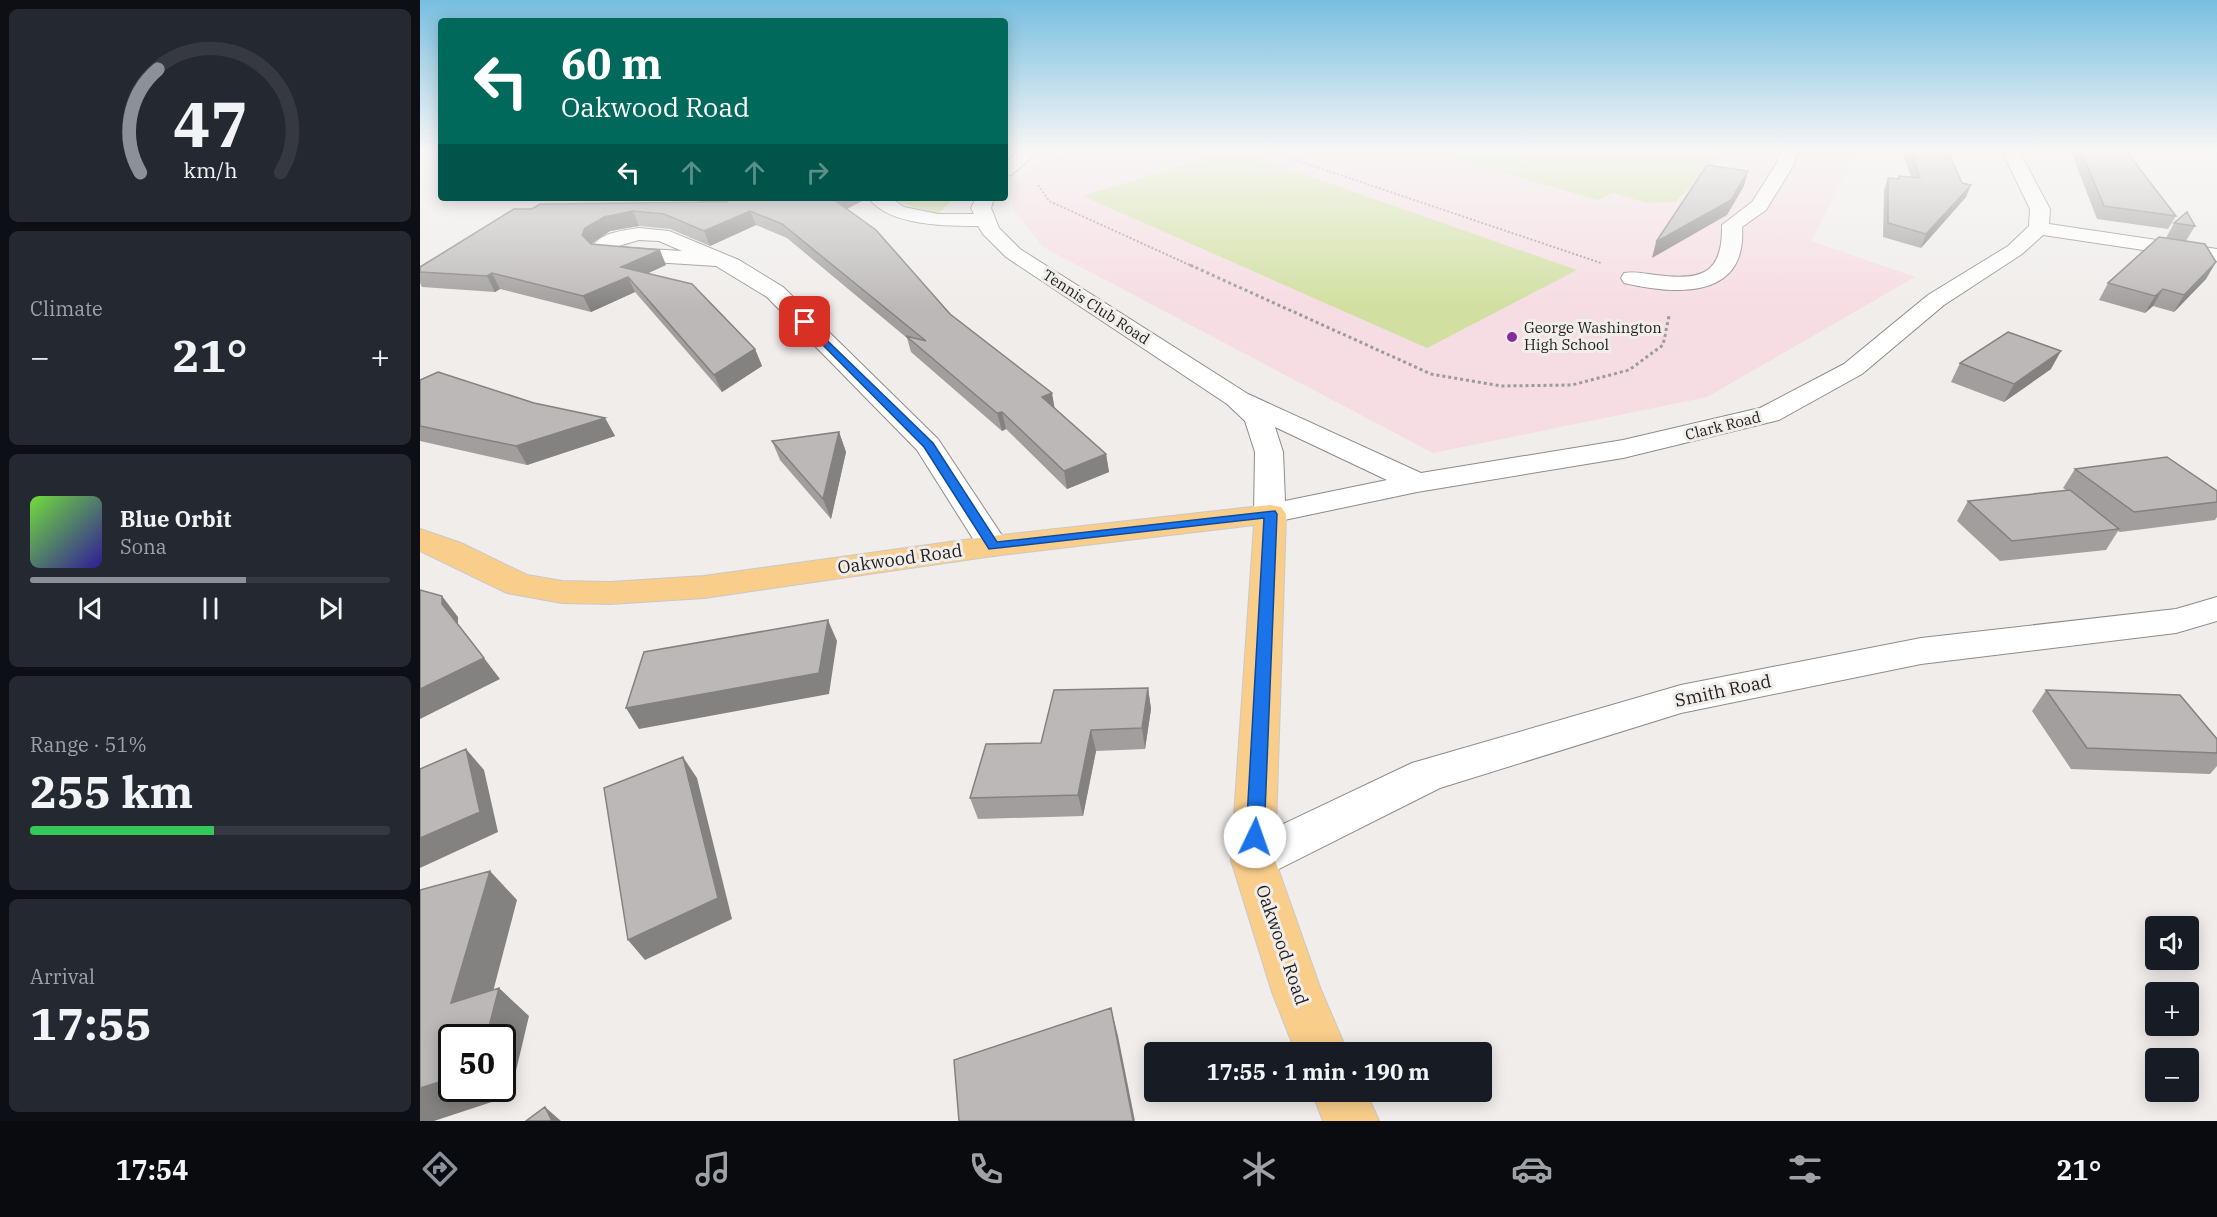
<!DOCTYPE html>
<meta charset="utf-8">
<style>
:root{--surface:#171b24;--page:#242831;--text:#f1f3f6;--muted:#9ea1a6;--line:#363941;--accent:#8c9099}
body{margin:0;font-family:"IBM Plex Serif",serif;background:var(--page);color:var(--text);height:100vh;display:flex;flex-direction:column;font-size:22px;white-space:nowrap}
*{box-sizing:border-box;margin:0}
p{font-size:20px;color:var(--muted)}
.icon{flex:none;width:33px;height:33px;fill:none;stroke:currentColor;stroke-width:2;stroke-linecap:round;stroke-linejoin:round}
.map{position:relative;flex:1;overflow:hidden}
.drawer{display:flex;flex-direction:column;gap:9px;padding:9px;background:#0d0f14;width:420px}
.drawer>*{flex:none}
.guide{position:absolute;left:18px;top:18px;width:570px;height:183px;border-radius:6px;box-shadow:0 3px 15px #0003;background:#00695c;color:#fff;overflow:hidden}
.fabs{position:absolute;left:1725px;top:916px;display:grid;gap:12px}
.fabs a{display:grid;place-items:center;width:54px;height:54px;border-radius:6px;background:var(--surface);box-shadow:0 3px 15px #0003;font-size:30px}
.speed{position:absolute;left:18px;top:1024px;display:flex;gap:12px;font-size:30px;font-weight:700;text-align:center}
.speed>*{display:grid;place-content:center;width:78px;height:78px;border-radius:50%;background:var(--surface);box-shadow:0 3px 15px #0003;line-height:1}
.speed .limit{border:3px solid #111;border-radius:9px;background:#fff;color:#111}
.pin{position:absolute;display:grid;place-items:center;width:51px;height:51px;color:#fff;margin:-26px;border-radius:12px;box-shadow:0 3px 9px #0006}
.me{position:absolute;width:66px;margin:-33px;rotate:3deg;stroke-linejoin:round;filter:drop-shadow(0 0 4px #0008)}
.turn{display:flex;align-items:center;gap:21px;height:126px;padding:0 24px;font-size:27px}
.turn .icon{width:78px;height:78px;stroke-width:2.5}
.turn b{display:block;font-size:42px;line-height:51px}
.lanes{display:flex;align-items:center;height:57px;padding:0 24px;background:#0003;justify-content:center;gap:30px;direction:ltr}
.lanes .off{opacity:.35}
.big{font-size:45px;font-weight:700;line-height:1.1}
.drawer .card{flex:1;display:flex;flex-direction:column;justify-content:center;gap:9px;min-width:0;padding:0 21px;border-radius:9px;background:var(--page)}
.drawer .dial{align-items:center;gap:0}
.dial svg{height:156px;overflow:visible;fill:none;stroke:var(--line);stroke-width:7;stroke-linecap:round;text-anchor:middle}
.dial text{fill:var(--text);stroke:none}
.song{display:flex;align-items:center;gap:18px}
.cover{width:72px;height:72px;border-radius:9px;background:linear-gradient(135deg,hsl(100 70% 55%),hsl(250 70% 35%))}
.played{height:6px;border-radius:3px;background:linear-gradient(90deg,var(--accent) 60%,var(--line) 60%)}
.keys{display:flex;justify-content:space-around;direction:ltr}
.heat{display:flex;justify-content:space-between;align-items:center;font-size:33px;direction:ltr}
.charge{height:9px;border-radius:4px;background:linear-gradient(90deg,#34c759 51%,var(--line) 0)}
.trip{position:absolute;left:724px;top:1042px;width:348px;height:60px;border-radius:6px;background:var(--surface);box-shadow:0 3px 15px #0003;font-weight:700;line-height:60px;text-align:center}
.dock{display:flex;height:96px;justify-content:space-around;align-items:center;background:#090b0e;color:var(--muted)}
.dock .icon{width:42px;height:42px}
.dock .active{color:var(--accent)}
.dock b{font-size:27px;color:var(--text)}
main{display:flex;flex:1;min-height:0}
.map>svg:first-child{display:block}
.commercial{fill:#f6dce3}
.green{fill:#d1e0a0}
.lines{fill:none;stroke-linecap:round;stroke-linejoin:round}
.minor-casing{stroke:#8e8b89;stroke-width:2}
.major-casing{stroke:#c9c9c9;stroke-width:2}
.path-far1{stroke:#9d9b9a;stroke-width:2;stroke-dasharray:2 2;stroke-linecap:butt}
.path{stroke:#9d9b9a;stroke-width:3;stroke-dasharray:3 3;stroke-linecap:butt}
.minor{fill:#fff;fill-rule:evenodd}
.major{fill:#f9ce8b;fill-rule:evenodd}
.wall{fill:#a29e9e}
.shaded-wall{fill:#848181}
.building{fill:#bcb8b8;stroke:#848181;stroke-width:1.5}
.route{fill:#1a73e8;stroke:#114b97;stroke-width:1.5}
.poi-dot{fill:#852d9a;stroke:#f0edeb;stroke-width:2}
.labels{text-anchor:middle;stroke-width:6;stroke-linejoin:round;paint-order:stroke}
.far-street-label{font-size:15px;fill:#201f1e;stroke:#f0edeb}
.far-poi-label{font-size:15px;fill:#201f1e;stroke:#f0edeb;text-anchor:start}
.street-label{font-size:18px;fill:#201f1e;stroke:#f0edeb}
</style>
<main>
<section class="drawer">
<div class="card dial"><svg viewBox="0 0 100 80">
<path d="M14 69A42 42 0 1 1 86 69"/>
<path d="M14 69A42 42 0 0 1 23 16" stroke="#8c9099"/>
<text x="50" y="56" font-size="32" font-weight="700">47</text>
<text x="50" y="72" font-size="11">km/h</text>
</svg></div>
<div class="card"><p>Climate</p>
<div class="heat"><a>−</a><b class="big">21°</b><a>+</a></div>
</div>
<div class="card">
<div class="song"><i class="cover"></i><div><b>Blue Orbit</b><p>Sona</p></div></div>
<div class="played"></div>
<div class="keys"><svg class="icon" aria-label="previous" viewBox="0 0 24 24"><path d="M18 5L8 12l10 7zM5 5v14"/></svg><svg class="icon" aria-label="pause" viewBox="0 0 24 24"><path d="M8 5v14M16 5v14"/></svg><svg class="icon" aria-label="next" viewBox="0 0 24 24"><path d="M6 5l10 7-10 7zM19 5v14"/></svg></div>
</div>
<div class="card"><p>Range · 51%</p><b class="big">255 km</b><div class="charge"></div></div>
<div class="card"><p>Arrival</p><b class="big">17:55</b></div>
</section>
<div class="map">
<svg width="1797" height="1121" viewBox="0 0 1797 1121">
<rect width="100%" height="100%" fill="#f0edeb"/>
<path class="commercial" d="M 632,151 L 1432,151 L 1436,156 L 1391,241 L 1495,277 L 1287,397 L 1013,453 L 623,247 L 592,208 L 597,180 Z"/>
<path class="green" d="M 810,151 L 817,151 L 1157,270 L 1007,348 L 663,196 Z
M 983,151 L 1307,151 L 1255,202 L 1227,203 L 1193,193 L 1178,200 L 1014,153 L 1002,157 Z
M 473,198 L 534,198 L 518,214 L 481,203 Z"/>
<g class="lines">
<g class="minor-casing">
<path id="minor" d="M 600,151 L 619,151 L 591,175 L 585,176 L 585,163 Z
M 1361,151 L 1378,151 L 1373,166 L 1346,210 L 1322,227 C 1327,300 1256,295 1204,283 L 1201,278 L 1204,273 C 1215,271 1225,274 1236,275 C 1282,281 1303,274 1302,225 L 1332,202 L 1355,166 Z
M 1582,151 L 1599,151 L 1630,209 L 1629,224 L 1797,249 L 1797,261 L 1623,235 L 1602,254 L 1524,305 L 1442,374 L 1359,420 L 1203,458 L 997,492 L 850,523 L 839,521 L 834,514 L 835,452 L 825,421 L 807,404 L 586,257 L 563,234 L 558,226 C 528,226 468,226 449,198 L 471,198 L 484,207 L 518,214 L 554,214 L 551,208 L 556,198 L 574,198 L 571,208 L 579,228 L 600,249 L 828,394 L 1001,473 L 1203,440 L 1340,408 L 1424,364 L 1508,295 L 1588,246 L 1609,226 L 1610,209 ZM 855,427 L 967,480 L 865,501 L 863,452 Z
M 219,228 L 249,231 L 319,260 L 363,287 L 518,439 L 589,546 L 584,553 L 573,556 L 562,553 L 497,450 L 347,297 L 296,266 L 186,259 L 179,257 L 171,250 C 178,232 202,231 219,228 ZM 219,240 L 239,241 L 262,251 L 195,247 Z
M 1797,597 L 1797,621 L 1756,633 L 1501,664 L 1261,713 L 1020,788 L 849,874 L 833,880 L 817,874 L 811,860 L 817,846 L 992,763 L 1261,685 L 1501,638 L 1756,609 Z"/>
</g>
<g class="major-casing">
<path id="major" d="M 850,505 L 861,507 L 866,514 L 855,860 L 901,990 L 928,1053 L 876,1053 L 852,992 L 811,860 L 834,525 L 573,556 L 284,598 L 190,604 L 142,603 L 87,593 L 0,551 L 0,529 L 41,543 L 107,575 L 142,581 L 190,582 L 284,576 L 573,536 Z
M 892,1092 L 946,1092 L 959,1121 L 903,1121 Z"/>
</g>
<path class="path-far1" d="M 849,151 L 1181,263
M 642,158 L 656,151
M 618,185 L 629,201 L 774,267"/>
<path class="path" d="M 770,265 L 1011,374 L 1081,386 L 1152,385 L 1209,370 L 1243,345 L 1249,316"/>
<use href="#minor" class="minor"/>
<use href="#major" class="major"/>
</g>
<path class="wall" d="M 1482,151 L 1528,151 L 1546,197 L 1501,248 L 1463,237 L 1464,190 L 1468,178 L 1478,179 L 1479,176 L 1491,177 Z
M 1651,151 L 1706,151 L 1756,216 L 1748,229 L 1677,219 Z
M 270,198 L 443,198 L 444,200 L 427,209 L 530,314 L 686,454 L 689,472 L 647,489 L 586,429 L 582,431 L 491,352 L 487,338 L 367,238 L 336,225 L 290,246 L 250,229 L 219,226 L 190,231 L 172,244 L 246,265 L 228,273 L 335,349 L 342,366 L 302,392 L 215,292 L 171,312 L 80,289 L 75,292 L 2,287 L 0,283 L 0,267 L 112,209 L 280,202 Z
M 1754,223 L 1775,226 L 1766,241 L 1796,262 L 1786,279 L 1754,312 L 1733,306 L 1725,313 L 1679,300 L 1688,283 L 1746,238 Z
M 1540,363 L 1631,369 L 1584,402 L 1531,382 Z
M 0,380 L 114,403 L 185,418 L 195,436 L 107,465 L 0,441 Z
M 419,432 L 426,452 L 411,519 L 360,460 L 352,441 Z
M 1655,469 L 1797,491 L 1797,517 L 1795,520 L 1700,532 L 1698,531 L 1686,550 L 1580,561 L 1537,521 L 1548,501 L 1647,491 L 1643,488 Z
M 728,688 L 731,709 L 725,749 L 676,751 L 663,816 L 558,819 L 550,798 Z
M 1626,690 L 1797,739 L 1797,766 L 1790,774 L 1651,769 L 1612,711 Z"/>
<path class="shaded-wall" d="M 1328,171 L 1324,186 L 1307,215 L 1232,258 L 1236,242 Z
M 1551,185 L 1546,197 L 1501,248 L 1506,234 Z
M 416,198 L 443,198 L 444,200 L 418,213 L 413,199 Z
M 213,211 L 219,226 L 190,231 L 172,243 L 169,250 L 162,235 L 165,228 L 184,217 Z
M 330,211 L 336,225 L 290,246 L 284,231 Z
M 240,250 L 246,265 L 211,281 L 208,277 L 215,292 L 171,312 L 163,296 L 201,267 Z
M 1796,262 L 1786,279 L 1754,312 L 1764,295 Z
M 72,273 L 80,289 L 75,292 L 67,276 Z
M 1743,289 L 1733,306 L 1725,313 L 1735,296 Z
M 335,349 L 342,366 L 302,392 L 294,375 Z
M 1641,351 L 1631,369 L 1584,402 L 1594,384 Z
M 632,393 L 635,410 L 622,397 Z
M 582,412 L 586,429 L 582,431 L 577,413 Z
M 185,418 L 195,436 L 107,465 L 96,446 Z
M 419,432 L 426,452 L 411,519 L 403,499 Z
M 686,454 L 689,472 L 647,489 L 644,471 Z
M 22,596 L 38,617 L 38,624 L 22,604 Z
M 408,620 L 417,641 L 409,694 L 219,729 L 206,708 Z
M 64,658 L 80,679 L 0,719 L 0,689 Z
M 728,688 L 731,709 L 725,749 L 722,728 Z
M 671,730 L 676,751 L 663,816 L 658,795 Z
M 46,749 L 64,770 L 78,832 L 0,868 L 0,838 Z
M 263,757 L 277,778 L 312,919 L 225,960 L 208,940 Z
M 70,871 L 97,900 L 63,1030 L 31,1003 Z
M 79,988 L 109,1016 L 90,1096 L 14,1121 L 0,1121 L 0,1088 L 32,1078 L 32,1089 L 82,1089 L 82,1038 L 66,1038 Z
M 691,1008 L 698,1036 L 715,1121 L 713,1121 Z
M 125,1107 L 141,1121 L 132,1121 Z"/>
<path class="building" d="M 1491,151 L 1528,151 L 1542,183 L 1551,185 L 1506,234 L 1468,223 L 1468,178 L 1479,179 L 1479,176 L 1500,178 Z
M 1661,151 L 1706,151 L 1756,216 L 1684,206 Z
M 1287,165 L 1328,171 L 1311,200 L 1236,242 Z
M 299,198 L 416,198 L 413,199 L 456,230 L 530,314 L 632,393 L 622,397 L 686,454 L 644,471 L 582,412 L 577,413 L 486,336 L 506,341 L 362,224 L 330,211 L 284,231 L 244,214 L 213,211 L 184,217 L 165,228 L 162,235 L 171,244 L 240,250 L 201,267 L 272,284 L 335,349 L 294,375 L 208,277 L 163,296 L 72,273 L 67,276 L 0,272 L 0,267 L 94,209 L 112,209 L 120,204 L 308,202 Z
M 1767,212 L 1775,226 L 1754,223 Z
M 1739,237 L 1785,244 L 1796,262 L 1764,295 L 1743,289 L 1735,296 L 1688,283 Z
M 1588,332 L 1641,351 L 1594,384 L 1540,363 Z
M 18,372 L 114,403 L 185,418 L 96,446 L 0,426 L 0,380 Z
M 419,432 L 403,499 L 352,441 Z
M 1747,457 L 1797,491 L 1797,502 L 1714,512 L 1655,469 Z
M 1650,490 L 1699,529 L 1592,541 L 1548,501 Z
M 0,590 L 22,596 L 22,604 L 64,658 L 0,689 Z
M 408,620 L 399,673 L 206,708 L 224,652 Z
M 728,688 L 722,728 L 671,730 L 658,795 L 550,798 L 566,744 L 621,743 L 634,690 Z
M 1626,690 L 1760,695 L 1797,739 L 1797,753 L 1667,748 Z
M 46,749 L 60,812 L 0,838 L 0,769 Z
M 263,757 L 298,898 L 208,940 L 184,788 Z
M 70,871 L 31,1003 L 79,988 L 66,1038 L 32,1038 L 32,1078 L 0,1088 L 0,890 Z
M 691,1008 L 713,1121 L 539,1121 L 534,1060 Z
M 125,1107 L 132,1121 L 106,1121 Z"/>
<linearGradient id="sky" x2="0" y2="1"><stop stop-color="#78bee0"/><stop offset="0.49" stop-color="#f8f7f6"/><stop offset="1" stop-color="#f8f7f6" stop-opacity="0"/></linearGradient>
<rect width="1797" height="308" fill="url(#sky)"/>
<path class="route" d="M 385,319 L 513,443 L 577,542 L 855,511 L 857,514 L 844,837 L 841,842 L 835,845 L 828,842 L 826,837 L 844,518 L 569,549 L 504,447 L 382,324 L 382,320 Z"/>
<circle class="poi-dot" cx="1092" cy="337" r="6"/>
<g class="labels">
<g class="far-street-label">
<text transform="translate(676 307) rotate(33)" y="5">Tennis Club Road</text>
<text transform="translate(1303 426) rotate(-14)" y="5">Clark Road</text>
</g>
<g class="far-poi-label">
<text x="1104" y="333">George Washington<tspan x="1104" dy="17">High School</tspan></text>
</g>
<g class="street-label">
<text transform="translate(480 559) rotate(-8)" y="6">Oakwood Road</text>
<text transform="translate(1303 691) rotate(-12)" y="6">Smith Road</text>
<text transform="translate(862 945) rotate(71)" y="6">Oakwood Road</text>
</g>
</g>
</svg>
<div class="fabs">
<a><svg class="icon" aria-label="sound" viewBox="0 0 24 24"><path d="M4 9h4l5-4v14l-5-4H4zM17 9q2 3 0 6"/></svg></a>
<a>+</a>
<a>−</a>
</div>
<div class="speed"><div class="limit">50</div></div>
<div class="pin" style="left:385px;top:322px;background:#d93025"><svg class="icon" aria-label="arrive" viewBox="0 0 24 24"><path d="M6 21V4h12l-3 4 3 4H6"/></svg></div>
<svg class="me" style="left:835px;top:837px" viewBox="-20 -20 40 40"><circle r="19" fill="#fff"/><path d="M0-13L10 11 0 6-10 11z" fill="#1a73e8"/></svg>
<div class="trip">17:55 · 1 min · 190 m</div>
<div class="guide">
<div class="turn"><svg class="icon" aria-label="left" viewBox="0 0 24 24"><path d="M17 20v-9H6M10 6l-5 5 5 5"/></svg><div><b>60 m</b>Oakwood Road</div></div>
<div class="lanes"><svg class="icon" aria-label="left" viewBox="0 0 24 24"><path d="M17 20v-9H6M10 6l-5 5 5 5"/></svg><svg class="icon off" aria-label="ahead" viewBox="0 0 24 24"><path d="M12 20V5M6 11l6-6 6 6"/></svg><svg class="icon off" aria-label="ahead" viewBox="0 0 24 24"><path d="M12 20V5M6 11l6-6 6 6"/></svg><svg class="icon off" aria-label="right" viewBox="0 0 24 24"><path d="M7 20v-9h11M14 6l5 5-5 5"/></svg></div>
</div>
</div>
</main>
<nav class="dock">
<b>17:54</b>
<svg class="icon active" aria-label="directions" viewBox="0 0 24 24"><path d="M12 3l9 9-9 9-9-9zM9 14v-3h6M13 9l2 2-2 2"/></svg>
<svg class="icon" aria-label="music" viewBox="0 0 24 24"><path d="M9 18V5l10-2v13"/><circle cx="6" cy="18" r="3"/><circle cx="16" cy="16" r="3"/></svg>
<svg class="icon" aria-label="phone" viewBox="0 0 24 24"><path d="M5 4h4l2 5-3 2q2 4 5 5l2-3 5 2v4C11 20 4 13 5 4z"/></svg>
<svg class="icon" aria-label="climate" viewBox="0 0 24 24"><path d="M12 3v18M4 7l16 10M4 17L20 7"/></svg>
<svg class="icon" aria-label="car" viewBox="0 0 24 24"><path d="M5 17H2v-5l4-1 3-4h7l3 4 3 1v5h-3M9 17h6M6 11h13"/><circle cx="7" cy="17" r="2"/><circle cx="17" cy="17" r="2"/></svg>
<svg class="icon" aria-label="filters" viewBox="0 0 24 24"><path d="M4 7h16M4 17h16"/><circle cx="9" cy="7" r="2"/><circle cx="15" cy="17" r="2"/></svg>
<b>21°</b>
</nav>
